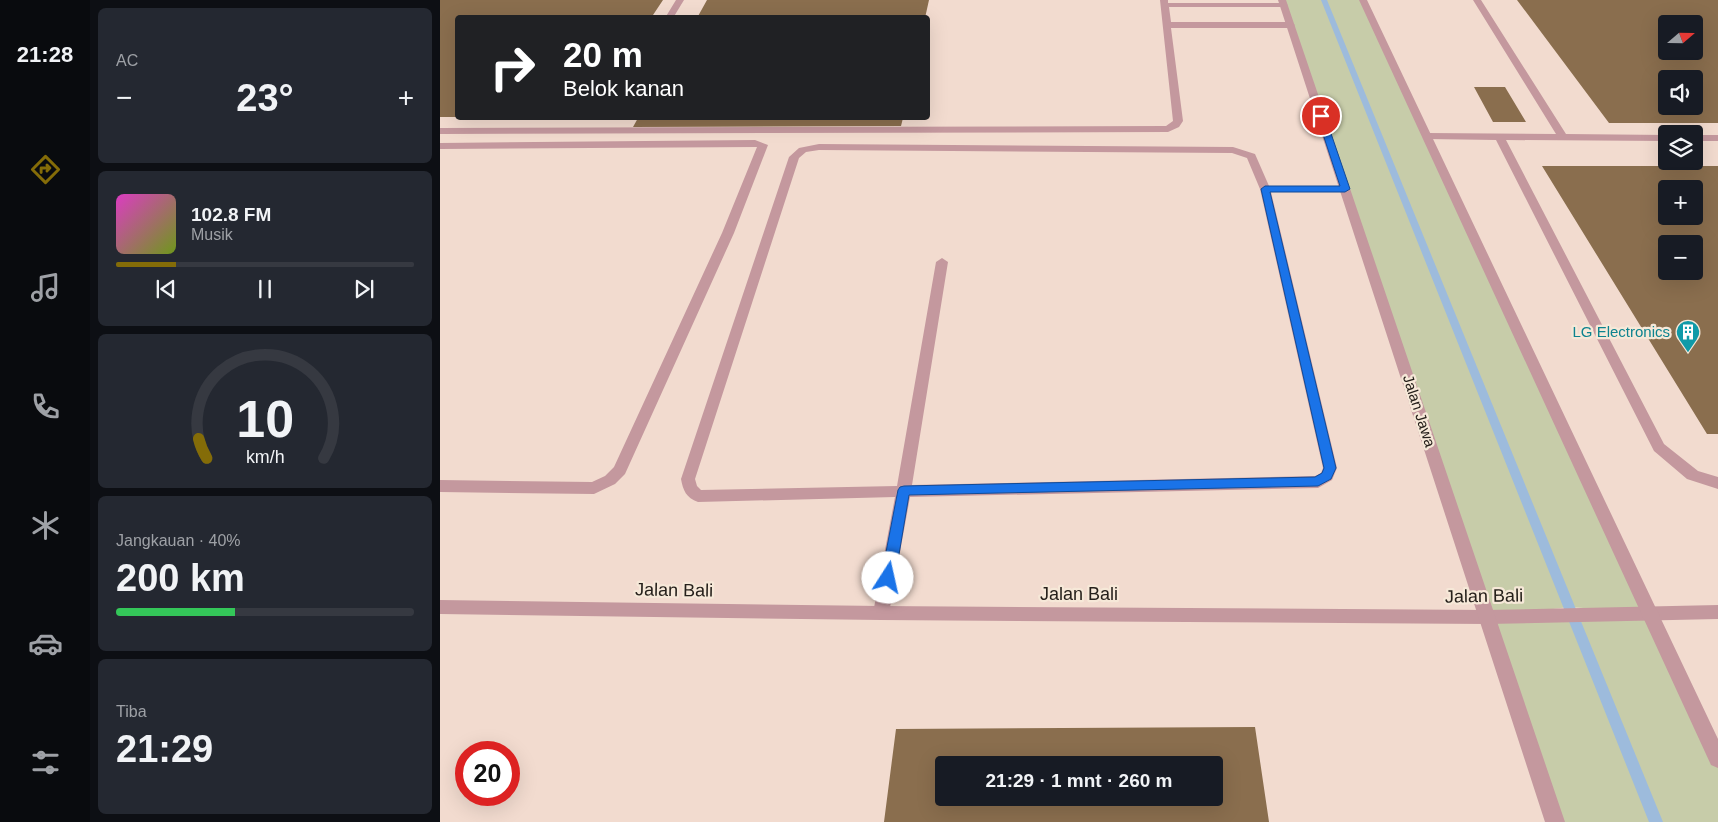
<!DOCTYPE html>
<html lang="id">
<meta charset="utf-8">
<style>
:root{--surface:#171b24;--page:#242831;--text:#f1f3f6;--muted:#9ea1a6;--line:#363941;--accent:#846c08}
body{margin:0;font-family:Helvetica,sans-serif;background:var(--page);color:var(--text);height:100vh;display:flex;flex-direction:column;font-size:19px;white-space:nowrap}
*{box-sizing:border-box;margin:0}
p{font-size:16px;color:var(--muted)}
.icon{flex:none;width:28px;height:28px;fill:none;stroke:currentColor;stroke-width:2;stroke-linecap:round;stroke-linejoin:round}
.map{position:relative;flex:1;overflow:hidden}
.drawer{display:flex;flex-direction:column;gap:8px;padding:8px;background:#0d0f14;width:350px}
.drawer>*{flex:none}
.top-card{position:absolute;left:15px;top:15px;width:475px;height:105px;border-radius:5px;box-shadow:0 5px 20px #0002;background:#202124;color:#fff;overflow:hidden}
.needle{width:32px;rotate:70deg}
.buttons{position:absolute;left:1218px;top:15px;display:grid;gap:10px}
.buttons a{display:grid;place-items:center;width:45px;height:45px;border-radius:5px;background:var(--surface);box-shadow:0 5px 20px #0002;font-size:25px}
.speed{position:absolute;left:15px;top:741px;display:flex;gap:10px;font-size:25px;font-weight:700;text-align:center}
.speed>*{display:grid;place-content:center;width:65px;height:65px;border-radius:50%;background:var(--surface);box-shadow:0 5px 20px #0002;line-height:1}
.speed .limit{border:8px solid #d22;background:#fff;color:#111}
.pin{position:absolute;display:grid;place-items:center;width:42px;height:42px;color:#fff;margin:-21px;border:2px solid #fff;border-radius:50%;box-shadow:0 1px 5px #0007}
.me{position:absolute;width:55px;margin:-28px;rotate:10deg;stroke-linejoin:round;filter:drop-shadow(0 0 4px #0008)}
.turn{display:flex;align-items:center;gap:18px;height:105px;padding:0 25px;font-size:22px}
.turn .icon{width:65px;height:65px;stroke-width:2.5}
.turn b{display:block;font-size:35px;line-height:42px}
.big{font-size:38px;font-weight:800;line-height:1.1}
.drawer .tile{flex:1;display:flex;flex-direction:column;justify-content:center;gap:8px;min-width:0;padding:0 18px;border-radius:8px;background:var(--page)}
.drawer .dial{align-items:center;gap:0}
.dial svg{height:130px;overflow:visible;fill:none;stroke:var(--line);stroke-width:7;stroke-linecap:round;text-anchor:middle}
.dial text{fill:var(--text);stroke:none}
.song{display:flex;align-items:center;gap:15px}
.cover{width:60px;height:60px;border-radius:8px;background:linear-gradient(135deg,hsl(310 70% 55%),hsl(80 70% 35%))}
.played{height:5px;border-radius:2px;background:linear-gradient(90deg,var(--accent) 20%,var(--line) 20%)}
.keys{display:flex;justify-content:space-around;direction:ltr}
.heat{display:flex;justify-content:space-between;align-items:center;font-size:28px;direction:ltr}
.charge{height:8px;border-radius:4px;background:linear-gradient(90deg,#34c759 40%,var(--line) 0)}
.trip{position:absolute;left:495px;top:756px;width:288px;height:50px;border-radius:5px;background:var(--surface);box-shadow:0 5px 20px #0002;font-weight:800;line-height:50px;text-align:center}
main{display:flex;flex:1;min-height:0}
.tab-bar{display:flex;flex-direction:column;width:90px;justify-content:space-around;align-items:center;background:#090b0e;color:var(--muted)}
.tab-bar .icon{width:35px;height:35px}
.tab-bar .current{color:var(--accent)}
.tab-bar b{font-size:22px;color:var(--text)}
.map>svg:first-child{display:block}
.industrial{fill:#f2dbcf;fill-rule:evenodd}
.green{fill:#c7cca9;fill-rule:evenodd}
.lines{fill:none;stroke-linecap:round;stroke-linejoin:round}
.stream{fill:#9dbbdc;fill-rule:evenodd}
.building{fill:#8a6e4e;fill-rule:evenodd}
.service{fill:#c4989e;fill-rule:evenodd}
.minor{fill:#c4989e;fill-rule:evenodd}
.tertiary{fill:#c4989e;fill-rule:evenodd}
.route{fill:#1a73e8;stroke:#114b97}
.labels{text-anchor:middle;stroke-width:4.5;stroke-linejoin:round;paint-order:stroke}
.culture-label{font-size:15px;fill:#0d838f;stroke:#f6e8d8;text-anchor:end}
.street-label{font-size:15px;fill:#26201b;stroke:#f6e8d8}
.near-street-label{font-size:18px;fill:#26201b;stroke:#f6e8d8}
</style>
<main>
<nav class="tab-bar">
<b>21:28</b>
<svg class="icon current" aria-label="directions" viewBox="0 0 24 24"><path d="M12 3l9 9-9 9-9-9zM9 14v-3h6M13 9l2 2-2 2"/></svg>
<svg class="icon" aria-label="music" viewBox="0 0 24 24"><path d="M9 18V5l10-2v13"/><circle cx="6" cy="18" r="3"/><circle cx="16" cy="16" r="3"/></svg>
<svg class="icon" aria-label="phone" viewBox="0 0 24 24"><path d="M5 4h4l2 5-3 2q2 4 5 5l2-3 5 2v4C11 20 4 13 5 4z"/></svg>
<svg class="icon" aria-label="climate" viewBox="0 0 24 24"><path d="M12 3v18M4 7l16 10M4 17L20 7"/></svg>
<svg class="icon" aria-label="car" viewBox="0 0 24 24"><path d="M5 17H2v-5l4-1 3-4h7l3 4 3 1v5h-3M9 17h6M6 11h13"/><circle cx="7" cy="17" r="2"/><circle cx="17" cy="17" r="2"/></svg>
<svg class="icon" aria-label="filters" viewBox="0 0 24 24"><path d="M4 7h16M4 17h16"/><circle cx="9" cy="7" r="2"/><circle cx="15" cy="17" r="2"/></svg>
</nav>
<section class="drawer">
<div class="tile"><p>AC</p>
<div class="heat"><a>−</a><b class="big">23°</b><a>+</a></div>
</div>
<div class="tile">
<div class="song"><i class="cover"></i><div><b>102.8 FM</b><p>Musik</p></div></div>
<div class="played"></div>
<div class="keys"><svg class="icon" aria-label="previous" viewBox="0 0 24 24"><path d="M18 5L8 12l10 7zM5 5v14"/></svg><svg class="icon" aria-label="pause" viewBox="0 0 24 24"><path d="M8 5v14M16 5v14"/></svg><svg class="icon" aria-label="next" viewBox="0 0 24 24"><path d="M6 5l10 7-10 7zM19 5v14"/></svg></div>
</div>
<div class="tile dial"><svg viewBox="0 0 100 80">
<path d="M14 69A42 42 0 1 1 86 69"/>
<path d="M14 69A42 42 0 0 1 9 57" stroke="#846c08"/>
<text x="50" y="56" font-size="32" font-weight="700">10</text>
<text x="50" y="72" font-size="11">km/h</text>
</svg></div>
<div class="tile"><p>Jangkauan · 40%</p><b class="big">200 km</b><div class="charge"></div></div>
<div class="tile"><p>Tiba</p><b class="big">21:29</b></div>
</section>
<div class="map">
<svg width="1278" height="822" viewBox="0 0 1278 822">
<rect width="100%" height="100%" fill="#f6e8d8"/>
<path class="industrial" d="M 0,0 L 1278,0 L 1278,822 L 0,822 ZM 18,18 L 488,18 L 488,118 L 18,118 ZM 1226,24 L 1254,24 L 1254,51 L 1226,51 ZM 1226,79 L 1254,79 L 1254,106 L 1226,106 ZM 1226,134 L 1254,134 L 1254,161 L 1226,161 ZM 1226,189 L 1254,189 L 1254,216 L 1226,216 ZM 1226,244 L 1254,244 L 1254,271 L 1226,271 ZM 26,752 L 69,752 L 69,795 L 26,795 ZM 504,765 L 774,765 L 774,798 L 504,798 Z"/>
<path class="green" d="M 842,0 L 922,0 L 1278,759 L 1278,822 L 1115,822 ZM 1129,607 L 1201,612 L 1055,616 Z"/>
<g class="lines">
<path class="stream" d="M 881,0 L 887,0 L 1223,822 L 1209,822 Z"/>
</g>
<path class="building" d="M 0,0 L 223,0 L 211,18 L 18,18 L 18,117 L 0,117 Z
M 267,0 L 489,0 L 485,18 L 257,18 Z
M 1077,0 L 1278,0 L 1278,123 L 1169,123 ZM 1226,24 L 1254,24 L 1254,51 L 1226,51 ZM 1226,79 L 1254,79 L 1254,106 L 1226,106 Z
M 1034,87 L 1065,87 L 1086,122 L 1053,122 Z
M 198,118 L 463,118 L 461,126 L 193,127 Z
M 1102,166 L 1278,166 L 1278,434 L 1267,434 ZM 1226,189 L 1254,189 L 1254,216 L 1226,216 ZM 1226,244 L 1254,244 L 1254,271 L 1226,271 Z
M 815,727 L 829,822 L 444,822 L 456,729 ZM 504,765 L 774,765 L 774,798 L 504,798 Z"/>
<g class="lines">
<path class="service" d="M 236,0 L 244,0 L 233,18 L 225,18 Z
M 720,0 L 728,0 L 728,3 L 844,3 L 848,5 L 844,7 L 729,7 L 731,22 L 851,22 L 855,25 L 851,28 L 731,28 L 743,121 L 739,127 L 728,132 L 0,134 L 0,128 L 726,126 L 733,121 Z
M 1033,0 L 1041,0 L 1126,134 L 1226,135 L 1226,141 L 1066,140 L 1224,444 L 1258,471 L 1278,477 L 1278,489 L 1247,479 L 1214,451 L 1056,140 L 987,139 L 982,136 L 987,133 L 1116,134 Z
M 1254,135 L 1278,135 L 1278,141 L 1254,141 Z
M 315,140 L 328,145 L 294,233 L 185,474 L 175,484 L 154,494 L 0,492 L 0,480 L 152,482 L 165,476 L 174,467 L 282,233 L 317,147 L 0,149 L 0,143 Z
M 379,144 L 793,147 L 815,154 L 829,186 L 909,187 L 910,189 L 909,191 L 905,192 L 831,192 L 897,468 L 892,480 L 878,488 L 470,497 L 449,613 L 447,618 L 441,620 L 435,618 L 433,613 L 455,497 L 258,502 C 246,498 243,490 241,479 L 349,157 L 359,148 ZM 379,150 L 792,153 L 807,158 L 820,189 L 883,468 L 881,473 L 875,476 L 472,485 L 508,262 L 502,258 L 496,262 L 457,486 L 261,490 L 257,486 L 255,479 L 359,158 L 366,152 Z"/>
<path class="minor" d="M 0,600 L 441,606 L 1047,610 L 1278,605 L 1278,619 L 1047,624 L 441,620 L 0,614 Z"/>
<path class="tertiary" d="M 838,0 L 846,0 L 1125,822 L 1105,822 Z
M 919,0 L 927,0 L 1278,739 L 1278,768 L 1271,765 Z"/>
</g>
<path class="route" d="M 878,114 L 885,116 L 910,189 L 905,192 L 830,192 L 896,468 L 891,479 L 878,486 L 469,495 L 455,578 L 453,582 L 448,584 L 443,582 L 441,578 L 458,490 L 460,487 L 464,486 L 875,477 L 882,473 L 884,468 L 821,189 L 825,186 L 900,186 L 877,116 Z"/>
<defs>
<g id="building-pin" transform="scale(1.25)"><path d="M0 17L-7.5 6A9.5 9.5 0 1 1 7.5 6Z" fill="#0f9aa8" stroke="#f6e8d8"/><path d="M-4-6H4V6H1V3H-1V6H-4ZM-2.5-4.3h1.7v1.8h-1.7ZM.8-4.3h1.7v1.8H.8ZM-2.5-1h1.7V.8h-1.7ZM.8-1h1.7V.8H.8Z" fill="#fff"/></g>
</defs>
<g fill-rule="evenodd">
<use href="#building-pin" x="1248" y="332"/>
</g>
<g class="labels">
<g class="culture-label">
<text x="1230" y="337">LG Electronics</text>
</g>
<g class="street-label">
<text transform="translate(979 411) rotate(72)" y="5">Jalan Jawa</text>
</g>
<g class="near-street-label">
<text transform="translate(234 590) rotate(1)" y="6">Jalan Bali</text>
<text x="639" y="600">Jalan Bali</text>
<text transform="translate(1044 596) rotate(-1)" y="6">Jalan Bali</text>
</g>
</g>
</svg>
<div class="buttons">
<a><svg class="needle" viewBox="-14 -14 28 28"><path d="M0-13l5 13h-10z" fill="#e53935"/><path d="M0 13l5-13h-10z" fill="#9ea1a6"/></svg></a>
<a><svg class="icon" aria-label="sound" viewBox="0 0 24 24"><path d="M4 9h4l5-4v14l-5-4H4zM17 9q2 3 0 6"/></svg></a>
<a><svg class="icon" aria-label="layers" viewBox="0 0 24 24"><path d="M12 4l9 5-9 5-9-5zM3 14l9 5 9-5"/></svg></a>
<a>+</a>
<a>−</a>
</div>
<div class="speed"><div class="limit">20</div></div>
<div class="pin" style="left:881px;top:116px;background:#d93025"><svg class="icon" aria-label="arrive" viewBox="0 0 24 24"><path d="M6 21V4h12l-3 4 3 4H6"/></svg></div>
<svg class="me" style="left:448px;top:578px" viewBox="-20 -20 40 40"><circle r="19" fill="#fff"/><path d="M0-13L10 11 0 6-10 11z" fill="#1a73e8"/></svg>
<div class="trip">21:29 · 1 mnt · 260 m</div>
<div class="top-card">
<div class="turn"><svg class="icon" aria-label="right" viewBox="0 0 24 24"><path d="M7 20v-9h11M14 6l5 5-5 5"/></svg><div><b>20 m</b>Belok kanan</div></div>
</div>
</div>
</main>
